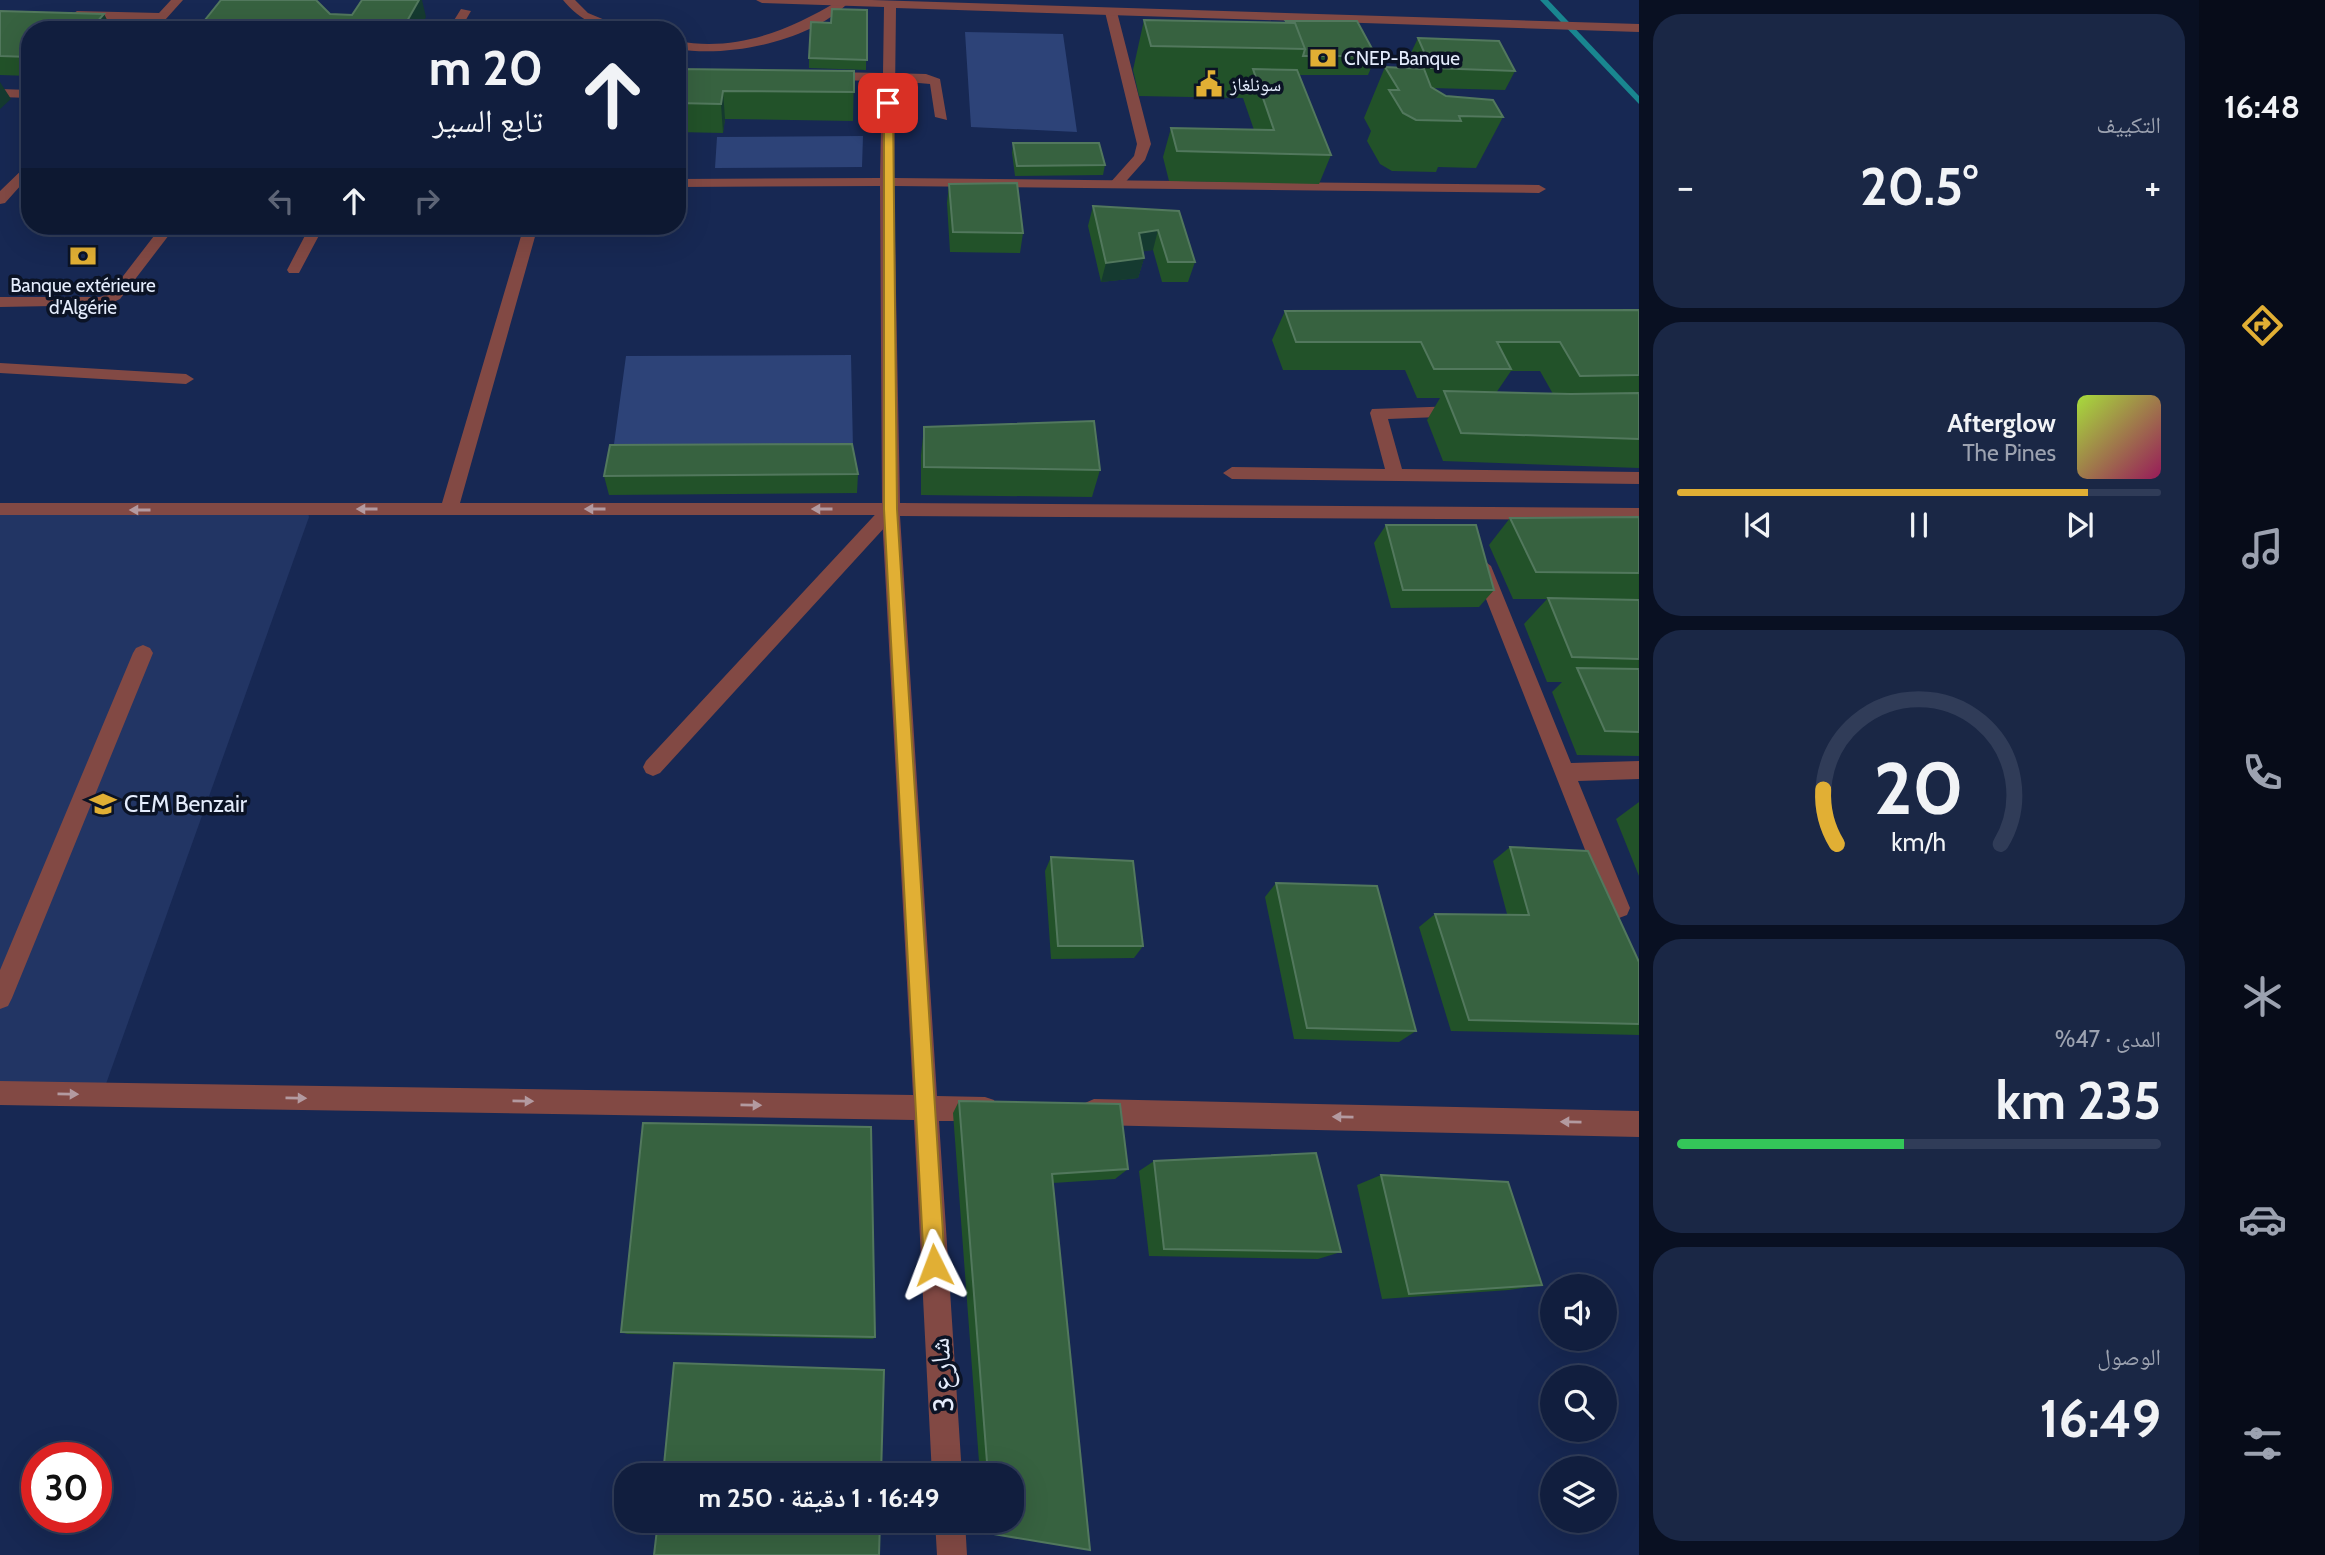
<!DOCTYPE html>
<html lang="ar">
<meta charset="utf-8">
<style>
:root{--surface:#111e3e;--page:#1a2745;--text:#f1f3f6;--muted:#9ca2b0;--line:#303c58;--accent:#e1af34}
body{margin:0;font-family:Cabin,"Noto Naskh Arabic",sans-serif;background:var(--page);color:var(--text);direction:rtl;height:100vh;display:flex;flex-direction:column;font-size:26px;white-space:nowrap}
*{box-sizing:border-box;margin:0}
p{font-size:23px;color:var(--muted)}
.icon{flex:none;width:38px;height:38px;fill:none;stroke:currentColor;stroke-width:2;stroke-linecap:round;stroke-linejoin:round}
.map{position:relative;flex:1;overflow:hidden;direction:ltr}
.side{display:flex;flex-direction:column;gap:14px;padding:14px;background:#091022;width:560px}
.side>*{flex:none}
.guide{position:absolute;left:21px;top:21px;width:665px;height:214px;border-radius:28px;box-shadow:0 7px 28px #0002,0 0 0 2px var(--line);direction:rtl;background:#111e3e;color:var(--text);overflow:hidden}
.buttons{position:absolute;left:1540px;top:1274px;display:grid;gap:14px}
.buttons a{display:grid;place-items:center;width:77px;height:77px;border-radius:50%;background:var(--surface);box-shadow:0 7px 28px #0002,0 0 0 2px var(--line);font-size:35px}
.speed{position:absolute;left:21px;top:1442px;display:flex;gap:14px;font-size:35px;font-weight:700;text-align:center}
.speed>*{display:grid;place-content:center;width:91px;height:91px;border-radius:50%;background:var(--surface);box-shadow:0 7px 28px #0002,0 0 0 2px var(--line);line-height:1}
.speed .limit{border:10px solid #d22;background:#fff;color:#111}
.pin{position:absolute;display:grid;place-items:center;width:60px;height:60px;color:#fff;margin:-30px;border-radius:14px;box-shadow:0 4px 10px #0006}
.me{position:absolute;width:77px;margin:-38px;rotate:357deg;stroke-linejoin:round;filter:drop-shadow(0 0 5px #0008)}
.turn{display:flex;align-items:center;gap:24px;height:147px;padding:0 28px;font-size:32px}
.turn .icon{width:91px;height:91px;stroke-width:2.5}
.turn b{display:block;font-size:49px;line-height:60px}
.lanes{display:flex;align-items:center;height:66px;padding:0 28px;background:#0003;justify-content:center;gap:35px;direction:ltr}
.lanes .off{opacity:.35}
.big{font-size:52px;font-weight:700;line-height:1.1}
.side .tile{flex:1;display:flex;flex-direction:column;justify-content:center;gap:10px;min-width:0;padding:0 24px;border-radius:28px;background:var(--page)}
.side .dial{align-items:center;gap:0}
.dial svg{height:182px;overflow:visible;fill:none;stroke:var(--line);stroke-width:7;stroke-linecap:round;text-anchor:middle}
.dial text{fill:var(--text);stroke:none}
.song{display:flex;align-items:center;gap:21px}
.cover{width:84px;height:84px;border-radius:10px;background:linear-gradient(135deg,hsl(80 70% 55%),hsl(330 70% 35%))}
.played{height:7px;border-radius:4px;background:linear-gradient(90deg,var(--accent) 85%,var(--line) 85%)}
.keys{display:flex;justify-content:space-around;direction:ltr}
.heat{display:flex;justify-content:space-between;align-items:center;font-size:38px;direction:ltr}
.charge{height:10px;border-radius:5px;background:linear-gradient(90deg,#34c759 47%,var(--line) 0)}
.trip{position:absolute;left:614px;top:1463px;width:410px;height:70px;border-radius:28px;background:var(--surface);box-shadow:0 7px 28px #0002,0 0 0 2px var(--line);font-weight:700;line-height:70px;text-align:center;direction:rtl}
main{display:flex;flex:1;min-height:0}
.menu{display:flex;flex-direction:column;width:126px;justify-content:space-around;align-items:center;background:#070c19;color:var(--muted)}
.menu .icon{width:49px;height:49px}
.menu .active{color:var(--accent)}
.menu b{font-size:32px;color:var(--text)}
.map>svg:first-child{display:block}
.built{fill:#223564}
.green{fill:#2d4378}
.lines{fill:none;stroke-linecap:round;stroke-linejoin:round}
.stream{fill:#198690;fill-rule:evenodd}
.lane{fill:#824944;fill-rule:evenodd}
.street{fill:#824944;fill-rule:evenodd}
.wall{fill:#225229;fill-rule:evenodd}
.shaded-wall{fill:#153a30}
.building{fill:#376240;stroke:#52785d;stroke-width:2}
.oneway{fill:#b39aa0}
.route{fill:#e1af34;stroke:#927222;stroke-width:2}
.labels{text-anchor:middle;stroke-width:7;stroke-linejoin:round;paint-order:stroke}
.far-poi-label{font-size:19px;fill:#e4ecfc;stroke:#0b1325;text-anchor:start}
.poi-label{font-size:23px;fill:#e4ecfc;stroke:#0b1325;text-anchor:start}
.near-street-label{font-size:28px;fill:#e4ecfc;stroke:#0b1325}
</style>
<main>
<nav class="menu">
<b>16:48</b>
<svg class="icon active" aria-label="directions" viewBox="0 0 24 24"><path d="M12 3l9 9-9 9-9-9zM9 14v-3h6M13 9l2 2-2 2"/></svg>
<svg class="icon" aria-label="music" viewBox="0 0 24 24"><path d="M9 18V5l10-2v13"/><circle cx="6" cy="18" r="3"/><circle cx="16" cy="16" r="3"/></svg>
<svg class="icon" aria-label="phone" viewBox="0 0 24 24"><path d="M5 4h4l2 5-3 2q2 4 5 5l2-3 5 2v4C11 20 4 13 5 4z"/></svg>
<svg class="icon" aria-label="climate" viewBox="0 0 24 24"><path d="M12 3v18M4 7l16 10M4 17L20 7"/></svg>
<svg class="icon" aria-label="car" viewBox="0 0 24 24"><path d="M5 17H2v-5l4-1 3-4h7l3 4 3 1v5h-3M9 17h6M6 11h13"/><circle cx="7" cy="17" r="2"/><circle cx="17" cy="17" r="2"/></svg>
<svg class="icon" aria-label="filters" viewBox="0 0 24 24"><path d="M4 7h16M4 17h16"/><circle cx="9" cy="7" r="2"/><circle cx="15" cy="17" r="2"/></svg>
</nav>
<section class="side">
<div class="tile"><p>التكييف</p>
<div class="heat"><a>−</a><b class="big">20.5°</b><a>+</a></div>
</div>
<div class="tile">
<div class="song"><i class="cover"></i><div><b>Afterglow</b><p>The Pines</p></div></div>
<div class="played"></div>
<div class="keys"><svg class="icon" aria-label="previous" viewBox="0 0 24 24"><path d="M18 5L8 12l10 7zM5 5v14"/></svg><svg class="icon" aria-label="pause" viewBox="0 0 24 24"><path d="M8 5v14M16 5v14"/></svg><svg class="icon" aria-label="next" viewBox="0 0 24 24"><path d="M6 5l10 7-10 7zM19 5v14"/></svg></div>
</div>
<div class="tile dial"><svg viewBox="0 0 100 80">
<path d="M14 69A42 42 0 1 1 86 69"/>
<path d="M14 69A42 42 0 0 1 8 45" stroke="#e1af34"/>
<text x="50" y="56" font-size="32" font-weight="700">20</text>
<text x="50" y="72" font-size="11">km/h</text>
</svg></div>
<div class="tile"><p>المدى · 47%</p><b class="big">235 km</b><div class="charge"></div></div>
<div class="tile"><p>الوصول</p><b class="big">16:49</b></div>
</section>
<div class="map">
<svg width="1639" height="1555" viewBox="0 0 1639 1555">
<rect width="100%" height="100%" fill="#172853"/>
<path class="built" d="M 0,509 L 307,509 L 309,517 L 102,1095 L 0,1093 Z"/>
<path class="green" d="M 965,32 L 1063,34 L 1077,132 L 971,127 Z
M 863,136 L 862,167 L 715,168 L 717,137 Z
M 851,355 L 853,449 L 614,444 L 626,356 Z"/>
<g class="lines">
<path class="stream" d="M 1540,0 L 1548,0 L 1639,96 L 1639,104 Z"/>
<path class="lane" d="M 563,0 L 575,0 L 588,13 L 629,30 C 601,30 580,21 563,0 Z
M 838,1 L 848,3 C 810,41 729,58 677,49 L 677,41 C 736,52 788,31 838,1 Z
M 1111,8 L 1117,12 L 1151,144 L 1145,160 L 1121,187 L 1116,188 L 1109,184 L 1134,156 L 1137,144 L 1105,12 Z
M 889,73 L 926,74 L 940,79 L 947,120 L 935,117 L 930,84 L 885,80 L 883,77 Z
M 162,231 L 169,235 L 120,299 L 107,305 L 0,307 L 0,297 L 100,297 L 110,293 L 157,232 Z
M 891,503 L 897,504 L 900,509 L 897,514 L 660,773 L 653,776 L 646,773 L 643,767 L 646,761 L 885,504 Z
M 143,645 L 150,648 L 153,653 L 12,998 L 8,1006 L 0,1009 L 0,970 L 133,653 L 136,648 Z"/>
<path class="street" d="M 171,0 L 183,0 L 156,30 L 147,27 L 152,20 L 77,19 L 71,15 L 77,11 L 159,13 Z
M 756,0 L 872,0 L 1639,24 L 1639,32 L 896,8 L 894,178 L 1539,185 L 1546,189 L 1539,193 L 894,186 L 900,503 L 1639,508 L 1639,520 L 900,516 L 937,1096 L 985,1097 L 994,1100 L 997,1109 L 994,1118 L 985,1121 L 939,1121 L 962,1475 L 932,1475 L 914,1120 L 0,1105 L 0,1081 L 913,1095 L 882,515 L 0,515 L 0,503 L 442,503 L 524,226 L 538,226 L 460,503 L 882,503 L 880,186 L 677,187 L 677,179 L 880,178 L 882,81 L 826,80 L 820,76 L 826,72 L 883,73 L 884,7 L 762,3 Z
M 461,9 L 471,11 L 460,30 L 448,30 Z
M 0,89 L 30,90 L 30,98 L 0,97 Z
M 30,162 L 30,175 L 5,203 L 0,204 L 0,191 Z
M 310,226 L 324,226 L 299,273 L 289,273 L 287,270 Z
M 0,363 L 186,374 L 194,379 L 186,384 L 0,373 Z
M 1458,406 L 1464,408 L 1464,416 L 1388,419 L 1402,469 L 1639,472 L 1639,484 L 1232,479 L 1223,473 L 1232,467 L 1385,469 L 1370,413 L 1372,409 Z
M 1482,559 L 1491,566 L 1571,763 L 1639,761 L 1639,779 L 1578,781 L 1630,908 L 1627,915 L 1619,918 L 1611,915 L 1608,908 L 1473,566 Z
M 1094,1099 L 1639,1111 L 1639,1137 L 1094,1125 L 1085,1121 L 1081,1112 L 1085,1103 Z
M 935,1521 L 965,1521 L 967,1555 L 937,1555 Z"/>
</g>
<path class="wall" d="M 867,10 L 866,70 L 809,68 L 809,58 L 831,23 Z
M 0,11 L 104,14 L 112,30 L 30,30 L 30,76 L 0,75 Z
M 1144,20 L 1376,56 L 1368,75 L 1299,75 L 1331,155 L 1319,184 L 1169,181 L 1163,157 L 1171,128 L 1254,130 L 1243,98 L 1139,96 L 1133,70 Z
M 1418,38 L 1515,71 L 1505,90 L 1431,88 L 1446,96 L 1503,117 L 1476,168 L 1438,167 L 1436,172 L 1392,171 L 1380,164 L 1367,141 L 1371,131 L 1364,118 L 1385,67 L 1414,69 L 1409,57 Z
M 677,69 L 854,71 L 853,121 L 725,119 L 723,133 L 677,132 Z
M 1013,143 L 1105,165 L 1103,175 L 1015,176 L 1012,153 Z
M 949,184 L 1023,233 L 1020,253 L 950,252 L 947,203 Z
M 1093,206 L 1179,211 L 1195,262 L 1188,282 L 1162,282 L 1153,250 L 1142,251 L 1144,258 L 1138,278 L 1101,282 L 1088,226 Z
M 1639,310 L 1639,468 L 1443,461 L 1427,420 L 1440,398 L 1417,398 L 1405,370 L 1283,370 L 1272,340 L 1285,311 ZM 1511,371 L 1540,371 L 1553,394 L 1496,393 Z
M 924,427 L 1100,470 L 1092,497 L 921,495 L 921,455 Z
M 858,474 L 857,493 L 609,495 L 604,476 Z
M 1639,517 L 1639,756 L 1577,755 L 1552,692 L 1562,682 L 1547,682 L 1524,624 L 1547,599 L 1513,599 L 1489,545 L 1510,518 Z
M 1386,525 L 1494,590 L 1479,607 L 1391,608 L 1374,543 Z
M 1639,802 L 1639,876 L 1616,819 Z
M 1510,847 L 1639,962 L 1639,1035 L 1451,1031 L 1419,927 L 1435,914 L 1507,914 L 1493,861 Z
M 1051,857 L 1143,946 L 1134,958 L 1051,959 L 1045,871 Z
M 1276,883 L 1416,1031 L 1399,1042 L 1294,1039 L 1265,897 Z
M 959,1101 L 1120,1104 L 1128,1169 L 1115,1179 L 1053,1183 L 1090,1550 L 993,1534 L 984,1527 L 984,1521 L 1012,1521 L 1012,1475 L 980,1475 L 953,1113 Z
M 1154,1161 L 1341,1252 L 1318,1259 L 1149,1256 L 1139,1171 Z
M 1381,1175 L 1542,1285 L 1509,1290 L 1382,1299 L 1357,1185 Z
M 621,1332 L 875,1337 L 873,1339 L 627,1334 Z"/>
<path class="shaded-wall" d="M 419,0 L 422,0 L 426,17 L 419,30 L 402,30 Z
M 104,14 L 112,30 L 90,30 Z
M 0,82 L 11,99 L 0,109 Z
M 723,91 L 725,119 L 723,133 L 721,104 Z
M 1158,230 L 1153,250 L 1133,253 L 1139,233 Z
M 1144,258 L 1138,278 L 1101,282 L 1106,263 Z"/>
<path class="building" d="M 221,0 L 316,0 L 330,14 L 352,15 L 362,0 L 419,0 L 402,30 L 197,30 Z
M 832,9 L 867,10 L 867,60 L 809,58 L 811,22 L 831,23 Z
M 0,11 L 104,14 L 90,30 L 30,30 L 30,57 L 0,56 Z
M 1144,20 L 1295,23 L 1305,49 L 1151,46 Z
M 1286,21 L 1357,21 L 1376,56 L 1303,56 L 1305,49 L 1295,23 L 1287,22 Z
M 1418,38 L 1499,41 L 1515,71 L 1431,68 Z
M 1385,67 L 1424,69 L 1431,87 L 1446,96 L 1493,100 L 1503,117 L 1459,116 L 1461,121 L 1416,120 L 1403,113 L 1389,90 L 1399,90 Z
M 677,69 L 854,71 L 854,92 L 723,91 L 721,104 L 677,103 Z
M 1253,69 L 1297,70 L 1331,155 L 1177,151 L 1171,128 L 1274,130 Z
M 1013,143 L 1099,143 L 1105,165 L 1017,166 Z
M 1017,183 L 1023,233 L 953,232 L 949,184 Z
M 1093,206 L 1179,211 L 1195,262 L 1168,262 L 1158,230 L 1139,233 L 1144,258 L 1106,263 Z
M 1639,310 L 1639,375 L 1580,376 L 1560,342 L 1497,342 L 1511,369 L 1434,369 L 1421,342 L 1296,342 L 1285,311 Z
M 1444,391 L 1571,394 L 1639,393 L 1639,439 L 1461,433 Z
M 1094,421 L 1100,470 L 924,467 L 924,427 Z
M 852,444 L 858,474 L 604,476 L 610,445 Z
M 1639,517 L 1639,573 L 1536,572 L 1510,518 Z
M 1386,525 L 1476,525 L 1494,590 L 1403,590 Z
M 1548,598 L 1639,600 L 1639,659 L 1572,657 Z
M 1577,668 L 1639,669 L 1639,732 L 1605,731 Z
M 1510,847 L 1588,851 L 1639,962 L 1639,1024 L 1469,1020 L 1435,914 L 1529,915 Z
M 1051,857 L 1133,861 L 1143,946 L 1058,946 Z
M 1276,883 L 1377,886 L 1416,1031 L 1307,1028 Z
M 959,1101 L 1120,1104 L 1128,1169 L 1052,1174 L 1090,1550 L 993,1534 L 992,1521 L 1012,1521 L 1012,1475 L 988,1475 Z
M 643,1123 L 871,1127 L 875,1337 L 621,1332 Z
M 1316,1153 L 1341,1252 L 1164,1249 L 1154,1161 Z
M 1381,1175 L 1508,1182 L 1542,1285 L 1409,1294 Z
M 674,1363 L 884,1370 L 881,1475 L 663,1475 Z
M 658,1521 L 880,1521 L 879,1555 L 654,1555 Z"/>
<defs><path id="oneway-solid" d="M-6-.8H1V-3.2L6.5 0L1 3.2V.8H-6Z" transform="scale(1.75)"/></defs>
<g class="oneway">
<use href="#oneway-solid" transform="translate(367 509) rotate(-180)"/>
<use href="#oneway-solid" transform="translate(595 509) rotate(180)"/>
<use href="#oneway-solid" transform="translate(822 509) rotate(180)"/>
<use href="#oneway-solid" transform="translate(140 510) rotate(180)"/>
<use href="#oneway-solid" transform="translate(68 1094) rotate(1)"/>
<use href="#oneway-solid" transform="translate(296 1098) rotate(1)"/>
<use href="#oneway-solid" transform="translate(523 1101) rotate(1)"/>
<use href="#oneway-solid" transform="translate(751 1105) rotate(1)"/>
<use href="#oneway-solid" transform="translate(1343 1117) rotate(-179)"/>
<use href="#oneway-solid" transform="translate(1571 1122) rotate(-179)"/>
</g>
<path class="route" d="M 888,100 L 893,103 L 897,509 L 945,1265 L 942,1272 L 934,1275 L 927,1272 L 924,1265 L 884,509 L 884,103 Z"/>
<defs>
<g id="bank-bare" transform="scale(2.1)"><path d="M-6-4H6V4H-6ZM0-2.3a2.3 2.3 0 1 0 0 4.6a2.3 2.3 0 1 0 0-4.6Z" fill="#e1af34" stroke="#0b1325" stroke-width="2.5" paint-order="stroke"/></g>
<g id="civic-bare" transform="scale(2.1)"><path d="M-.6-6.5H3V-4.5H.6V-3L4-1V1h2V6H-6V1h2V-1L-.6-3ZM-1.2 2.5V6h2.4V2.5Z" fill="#e1af34" stroke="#0b1325" stroke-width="2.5" paint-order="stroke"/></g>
<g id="school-bare" transform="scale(2.1)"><path d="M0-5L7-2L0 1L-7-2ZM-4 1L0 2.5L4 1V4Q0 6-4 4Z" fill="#e1af34" stroke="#0b1325" stroke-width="2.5" paint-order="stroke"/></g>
</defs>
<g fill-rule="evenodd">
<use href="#bank-bare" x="1323" y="58"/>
<use href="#civic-bare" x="1209" y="84"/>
<use href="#bank-bare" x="83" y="256"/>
<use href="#school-bare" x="103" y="804"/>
</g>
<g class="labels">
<g class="far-poi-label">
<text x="1344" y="65">CNEP-Banque</text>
<text x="1230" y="91">سونلغاز</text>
<text x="83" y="292" text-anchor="middle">Banque extérieure<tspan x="83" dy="22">d'Algérie</tspan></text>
</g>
<g class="poi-label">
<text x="124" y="812">CEM Benzair</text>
</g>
<g class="near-street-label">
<text transform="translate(941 1375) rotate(-94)" y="10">شارع 3</text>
</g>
</g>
</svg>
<div class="buttons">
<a><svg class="icon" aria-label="sound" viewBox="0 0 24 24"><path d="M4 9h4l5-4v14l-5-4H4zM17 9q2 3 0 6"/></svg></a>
<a><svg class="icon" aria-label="search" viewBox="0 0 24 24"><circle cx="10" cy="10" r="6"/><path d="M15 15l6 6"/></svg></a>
<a><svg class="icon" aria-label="layers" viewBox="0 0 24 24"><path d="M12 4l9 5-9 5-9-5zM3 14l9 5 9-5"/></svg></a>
</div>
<div class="speed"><div class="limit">30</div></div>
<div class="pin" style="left:888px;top:103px;background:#d93025"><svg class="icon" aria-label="arrive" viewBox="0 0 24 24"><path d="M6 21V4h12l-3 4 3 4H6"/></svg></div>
<svg class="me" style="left:934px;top:1265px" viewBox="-20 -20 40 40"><path d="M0-17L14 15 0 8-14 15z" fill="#e1af34" stroke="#fff" stroke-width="4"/></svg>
<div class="trip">16:49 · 1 دقيقة · 250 m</div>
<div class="guide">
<div class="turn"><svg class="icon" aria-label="ahead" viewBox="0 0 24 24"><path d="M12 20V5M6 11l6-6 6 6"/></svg><div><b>20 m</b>تابع السير</div></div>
<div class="lanes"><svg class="icon off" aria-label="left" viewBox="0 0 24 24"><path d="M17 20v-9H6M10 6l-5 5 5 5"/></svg><svg class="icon" aria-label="ahead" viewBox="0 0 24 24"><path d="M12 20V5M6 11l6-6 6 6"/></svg><svg class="icon off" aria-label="right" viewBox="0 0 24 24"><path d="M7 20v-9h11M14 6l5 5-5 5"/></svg></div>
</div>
</div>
</main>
